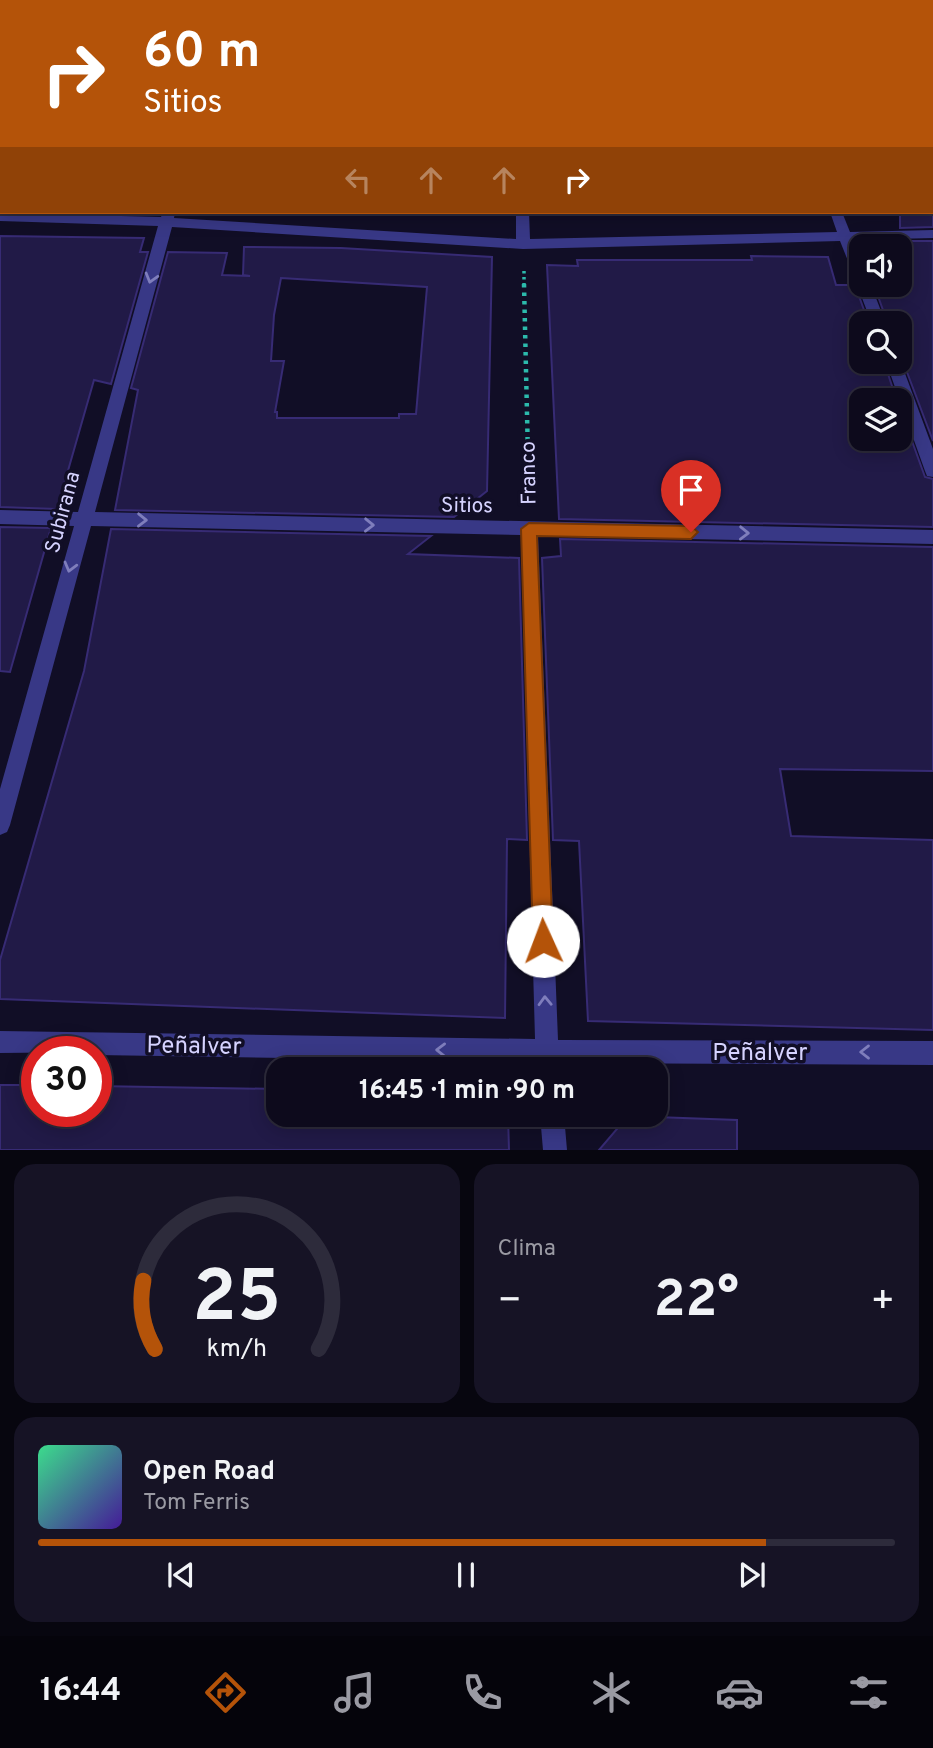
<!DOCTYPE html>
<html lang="es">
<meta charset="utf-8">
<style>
:root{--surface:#0d0a1c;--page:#161325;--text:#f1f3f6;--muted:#9a9aa3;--line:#2d2b3b;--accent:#b45309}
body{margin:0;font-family:Overpass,sans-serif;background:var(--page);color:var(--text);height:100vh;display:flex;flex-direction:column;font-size:26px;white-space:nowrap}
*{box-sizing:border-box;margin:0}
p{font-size:23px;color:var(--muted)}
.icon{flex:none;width:38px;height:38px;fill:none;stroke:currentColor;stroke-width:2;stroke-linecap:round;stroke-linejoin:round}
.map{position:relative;height:1150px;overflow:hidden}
.panel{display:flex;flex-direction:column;gap:14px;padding:14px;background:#07060f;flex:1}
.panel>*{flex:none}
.top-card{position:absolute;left:0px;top:0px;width:934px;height:214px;box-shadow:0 4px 18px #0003,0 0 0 2px var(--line);background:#b45309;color:#fff;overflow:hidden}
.controls{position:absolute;left:849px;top:234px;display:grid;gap:14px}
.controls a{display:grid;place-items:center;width:63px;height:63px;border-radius:14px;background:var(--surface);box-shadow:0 4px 18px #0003,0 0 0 2px var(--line);font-size:35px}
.speed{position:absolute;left:21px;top:1036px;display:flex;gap:14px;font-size:35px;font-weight:700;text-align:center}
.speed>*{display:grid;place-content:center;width:91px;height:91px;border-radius:50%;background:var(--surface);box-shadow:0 4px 18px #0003,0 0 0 2px var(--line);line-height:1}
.speed .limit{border:10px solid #d22;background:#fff;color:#111}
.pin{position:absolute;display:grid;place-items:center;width:60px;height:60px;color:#fff;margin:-72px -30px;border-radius:50% 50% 50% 0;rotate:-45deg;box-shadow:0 0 7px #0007}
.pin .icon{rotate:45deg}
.me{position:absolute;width:77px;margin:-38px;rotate:358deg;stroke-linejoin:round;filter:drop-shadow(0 0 5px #0008)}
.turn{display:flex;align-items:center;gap:24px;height:147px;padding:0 28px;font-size:32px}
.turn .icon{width:91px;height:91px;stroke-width:2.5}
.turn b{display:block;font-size:49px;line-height:60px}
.lanes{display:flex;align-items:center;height:66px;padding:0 28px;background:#0003;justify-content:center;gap:35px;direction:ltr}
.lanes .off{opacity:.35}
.big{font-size:52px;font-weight:700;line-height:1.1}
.panel .card{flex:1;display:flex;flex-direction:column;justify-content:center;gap:10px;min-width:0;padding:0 24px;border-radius:21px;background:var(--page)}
.panel .dial{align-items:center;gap:0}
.dial svg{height:182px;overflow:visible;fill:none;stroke:var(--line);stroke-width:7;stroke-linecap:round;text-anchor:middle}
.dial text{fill:var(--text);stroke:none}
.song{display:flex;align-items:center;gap:21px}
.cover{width:84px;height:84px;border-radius:10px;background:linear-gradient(135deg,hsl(150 70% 55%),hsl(260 70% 35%))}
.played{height:7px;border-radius:4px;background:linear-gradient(90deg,var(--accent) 85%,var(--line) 85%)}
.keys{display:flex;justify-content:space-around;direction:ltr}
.heat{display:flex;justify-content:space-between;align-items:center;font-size:38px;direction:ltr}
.panel .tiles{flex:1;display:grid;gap:14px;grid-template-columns:1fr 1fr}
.card:last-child{grid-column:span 2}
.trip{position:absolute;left:266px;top:1057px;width:402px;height:70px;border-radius:21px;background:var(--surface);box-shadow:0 4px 18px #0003,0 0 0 2px var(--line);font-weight:700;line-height:70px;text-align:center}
.tab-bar{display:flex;height:112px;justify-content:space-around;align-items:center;background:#05040b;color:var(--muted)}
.tab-bar .icon{width:49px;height:49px}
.tab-bar .active{color:var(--accent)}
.tab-bar b{font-size:32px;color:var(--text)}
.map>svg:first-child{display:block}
.building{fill:#211a47;stroke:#372b74;stroke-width:2;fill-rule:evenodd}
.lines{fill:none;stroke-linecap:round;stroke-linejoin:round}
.path-far1{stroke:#2cbaac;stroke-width:3.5;stroke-dasharray:2.5 3.5;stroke-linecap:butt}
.path{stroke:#2cbaac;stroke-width:4.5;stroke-dasharray:3.5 5;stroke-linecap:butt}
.minor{fill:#383886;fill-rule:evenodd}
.oneway{stroke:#7f7ebc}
.route{fill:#b45309;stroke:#753606;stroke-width:2}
.labels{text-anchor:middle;stroke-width:7;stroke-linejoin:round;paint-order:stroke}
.street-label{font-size:21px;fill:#d6d3ff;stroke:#110e26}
.near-street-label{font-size:24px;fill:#d6d3ff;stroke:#110e26}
</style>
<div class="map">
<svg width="933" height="1150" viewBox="0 0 933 1150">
<rect width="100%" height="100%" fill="#110e26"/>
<path class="building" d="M 900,212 L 933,212 L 933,227 L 900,228 Z
M 0,236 L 144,238 L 140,252 L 148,252 L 111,384 L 94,380 L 57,509 L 0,507 Z
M 900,241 L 933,241 L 933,441 L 902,359 L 900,357 L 900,324 L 888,324 L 874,285 L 900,285 Z
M 244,247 L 341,248 L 492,257 L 487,491 L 454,517 L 115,510 L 138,390 L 131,388 L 168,252 L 227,253 L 222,275 L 250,276 L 243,275 ZM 281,278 L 427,287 L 416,414 L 399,414 L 399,418 L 277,418 L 277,412 L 275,412 L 284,361 L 271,361 L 274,315 Z
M 751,256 L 828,257 L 836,285 L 855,285 L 869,324 L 861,324 L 861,362 L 884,362 L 897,401 L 861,401 L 861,439 L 900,439 L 900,408 L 925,477 L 933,479 L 933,527 L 559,519 L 547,265 L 578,266 L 577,260 L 752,260 Z
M 0,527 L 51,528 L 10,672 L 0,671 Z
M 111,529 L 431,536 L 408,554 L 519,558 L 527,840 L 507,839 L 505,1018 L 0,999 L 0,960 L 84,671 Z
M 560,539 L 933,547 L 933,771 L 780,769 L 791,836 L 933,840 L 933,1030 L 588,1021 L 579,841 L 553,840 L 542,558 L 561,556 Z
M 0,1085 L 37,1085 L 37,1111 L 96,1111 L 96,1086 L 278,1089 L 278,1115 L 508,1115 L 509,1150 L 0,1150 Z
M 628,1116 L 737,1120 L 737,1150 L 599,1150 Z"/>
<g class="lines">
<path class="path-far1" d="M 524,271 L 524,286"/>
<path class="path" d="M 524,284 L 529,500"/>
<path class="minor" d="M 217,0 L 227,0 L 216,2 Z
M 511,0 L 521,0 L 521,2 L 511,2 Z
M 745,0 L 755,0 L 756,2 L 745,2 Z
M 0,16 L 2,16 L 2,22 L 0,22 Z
M 163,212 L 175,212 L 174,218 L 516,239 L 516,212 L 529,212 L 530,239 L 837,232 L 830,212 L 842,212 L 850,232 L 933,230 L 933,238 L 854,240 L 861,258 L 861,281 L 854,276 L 840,241 L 523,249 L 172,227 L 95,512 L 933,530 L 933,544 L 538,536 L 558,1040 L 933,1041 L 933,1065 L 559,1063 L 560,1069 L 536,1069 L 536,1062 L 96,1055 L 96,1052 L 0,1053 L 0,1031 L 535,1039 L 521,535 L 91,526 L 10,825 L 7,832 L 0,835 L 0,789 L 74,526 L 0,524 L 0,510 L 78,512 L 158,226 L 0,221 L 0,213 L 161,217 Z
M 861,281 L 861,285 L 871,285 L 886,324 L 872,324 L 857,285 Z
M 900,360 L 933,449 L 933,477 L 927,476 L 925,471 L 886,362 Z
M 540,1115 L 564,1115 L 567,1150 L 543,1150 Z"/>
</g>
<defs><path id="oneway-chevron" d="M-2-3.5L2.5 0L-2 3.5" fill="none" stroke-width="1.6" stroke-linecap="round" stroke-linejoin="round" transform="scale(1.75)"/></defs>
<g class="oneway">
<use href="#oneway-chevron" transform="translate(151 278) rotate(106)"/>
<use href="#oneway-chevron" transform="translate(142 520) rotate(1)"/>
<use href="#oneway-chevron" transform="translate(369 525) rotate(1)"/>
<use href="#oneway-chevron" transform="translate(744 533) rotate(1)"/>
<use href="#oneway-chevron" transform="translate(70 567) rotate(105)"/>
<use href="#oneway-chevron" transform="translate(545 1001) rotate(-92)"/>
<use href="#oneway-chevron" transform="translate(441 1050) rotate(-179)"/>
<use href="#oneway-chevron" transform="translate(865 1052) rotate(-180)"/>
</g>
<path class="route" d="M 529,523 L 691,526 L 698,532 L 691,539 L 537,536 L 553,941 L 550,948 L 543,951 L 536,948 L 533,941 L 521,529 Z"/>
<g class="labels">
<g class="street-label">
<text transform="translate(528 473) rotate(-91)" y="7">Franco</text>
<text transform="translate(467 505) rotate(1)" y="7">Sitios</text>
<text transform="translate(62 512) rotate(-75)" y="7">Subirana</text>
</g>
<g class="near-street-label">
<text transform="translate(194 1045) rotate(1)" y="8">Peñalver</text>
<text x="760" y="1060">Peñalver</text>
</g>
</g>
</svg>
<div class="controls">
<a><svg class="icon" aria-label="sound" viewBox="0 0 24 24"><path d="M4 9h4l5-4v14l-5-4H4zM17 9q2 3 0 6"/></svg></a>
<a><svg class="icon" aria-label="search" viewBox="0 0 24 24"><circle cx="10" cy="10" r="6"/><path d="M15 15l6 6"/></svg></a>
<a><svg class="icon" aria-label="layers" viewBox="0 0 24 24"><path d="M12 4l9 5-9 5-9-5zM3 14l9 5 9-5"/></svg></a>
</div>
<div class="speed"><div class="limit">30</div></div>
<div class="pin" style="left:691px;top:532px;background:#d93025"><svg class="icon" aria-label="arrive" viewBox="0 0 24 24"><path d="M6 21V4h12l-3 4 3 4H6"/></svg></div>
<svg class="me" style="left:543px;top:941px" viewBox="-20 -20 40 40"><circle r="19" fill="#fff"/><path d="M0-13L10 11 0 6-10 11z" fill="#b45309"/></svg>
<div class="trip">16:45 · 1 min · 90 m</div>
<div class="top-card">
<div class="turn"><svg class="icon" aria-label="right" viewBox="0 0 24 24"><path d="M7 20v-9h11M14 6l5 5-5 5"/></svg><div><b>60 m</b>Sitios</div></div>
<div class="lanes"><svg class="icon off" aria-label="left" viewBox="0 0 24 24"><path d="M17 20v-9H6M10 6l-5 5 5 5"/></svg><svg class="icon off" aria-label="ahead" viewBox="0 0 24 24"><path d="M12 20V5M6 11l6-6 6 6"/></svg><svg class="icon off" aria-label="ahead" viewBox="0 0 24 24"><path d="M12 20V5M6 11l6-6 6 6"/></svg><svg class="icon" aria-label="right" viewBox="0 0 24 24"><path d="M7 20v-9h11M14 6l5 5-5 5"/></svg></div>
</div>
</div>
<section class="panel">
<div class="tiles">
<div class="card dial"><svg viewBox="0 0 100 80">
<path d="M14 69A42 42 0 1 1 86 69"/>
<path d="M14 69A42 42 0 0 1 9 39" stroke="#b45309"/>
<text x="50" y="56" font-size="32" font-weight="700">25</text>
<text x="50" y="72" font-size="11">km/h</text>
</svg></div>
<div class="card"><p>Clima</p>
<div class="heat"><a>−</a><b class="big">22°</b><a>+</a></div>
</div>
<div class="card">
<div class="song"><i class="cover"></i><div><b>Open Road</b><p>Tom Ferris</p></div></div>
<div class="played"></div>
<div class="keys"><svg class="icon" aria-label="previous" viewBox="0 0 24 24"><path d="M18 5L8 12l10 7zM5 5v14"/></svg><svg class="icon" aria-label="pause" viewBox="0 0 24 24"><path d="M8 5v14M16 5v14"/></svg><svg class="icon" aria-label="next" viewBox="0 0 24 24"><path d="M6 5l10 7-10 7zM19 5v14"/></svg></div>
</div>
</div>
</section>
<nav class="tab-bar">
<b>16:44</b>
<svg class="icon active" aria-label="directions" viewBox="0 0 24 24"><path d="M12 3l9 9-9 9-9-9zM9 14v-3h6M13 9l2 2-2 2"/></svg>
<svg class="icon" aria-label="music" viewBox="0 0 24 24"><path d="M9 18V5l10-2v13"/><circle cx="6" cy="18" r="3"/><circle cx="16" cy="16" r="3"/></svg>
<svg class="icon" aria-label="phone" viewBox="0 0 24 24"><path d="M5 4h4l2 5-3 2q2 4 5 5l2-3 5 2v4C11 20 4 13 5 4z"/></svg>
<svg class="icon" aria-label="climate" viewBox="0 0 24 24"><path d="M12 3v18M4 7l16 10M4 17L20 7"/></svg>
<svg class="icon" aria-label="car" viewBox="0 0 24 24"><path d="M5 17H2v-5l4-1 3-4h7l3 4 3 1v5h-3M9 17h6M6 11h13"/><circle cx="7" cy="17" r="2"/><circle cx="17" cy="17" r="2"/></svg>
<svg class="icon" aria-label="filters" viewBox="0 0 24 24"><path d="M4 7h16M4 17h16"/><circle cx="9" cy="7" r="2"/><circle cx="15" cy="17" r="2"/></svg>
</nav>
